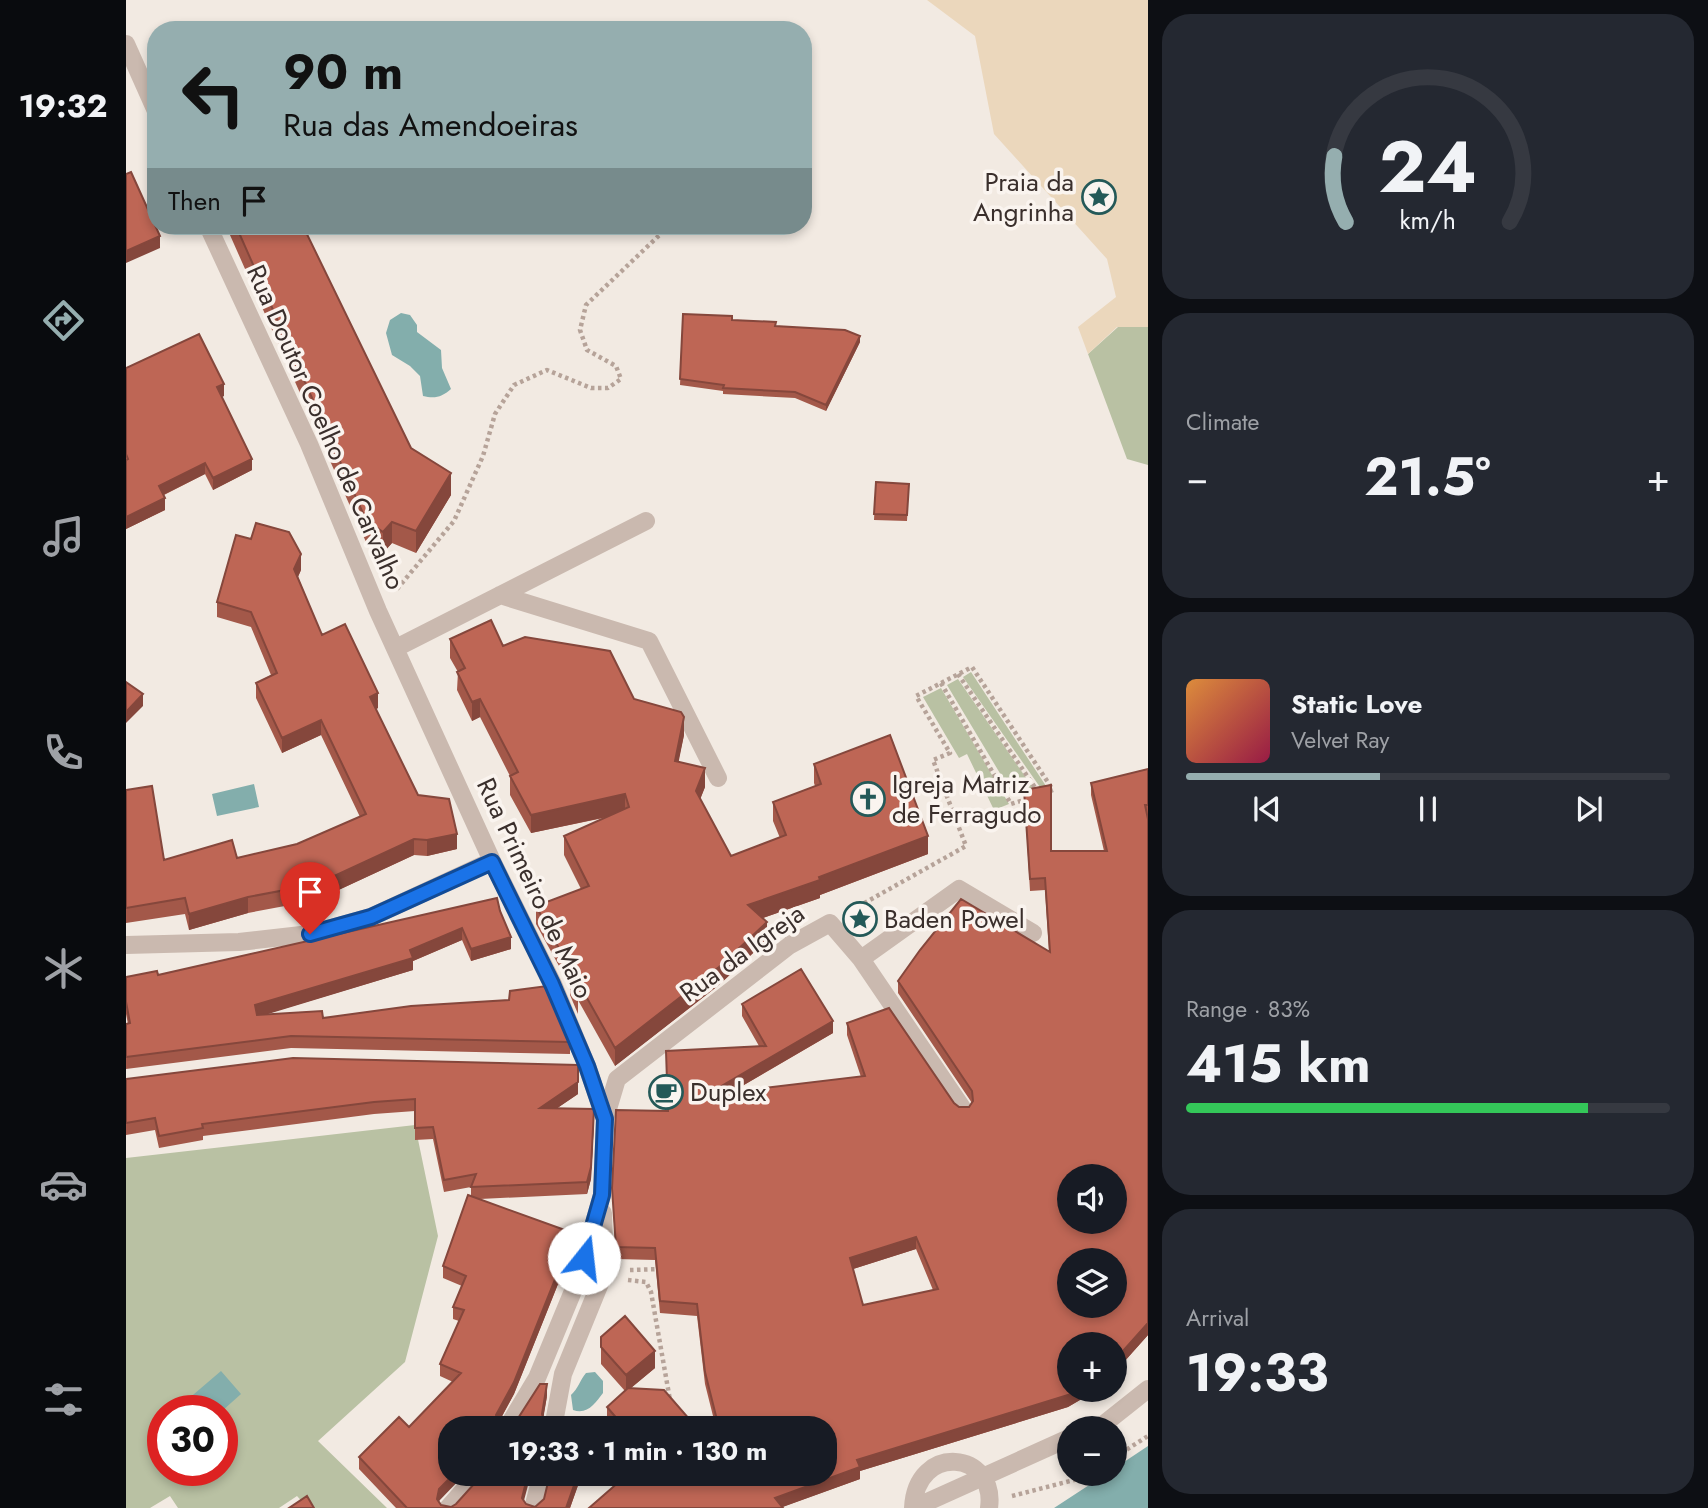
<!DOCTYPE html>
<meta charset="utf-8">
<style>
:root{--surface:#171b24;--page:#242831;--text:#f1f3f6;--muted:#9ea1a6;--line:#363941;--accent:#95aeaf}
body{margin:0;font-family:Jost,sans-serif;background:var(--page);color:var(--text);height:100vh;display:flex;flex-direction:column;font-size:26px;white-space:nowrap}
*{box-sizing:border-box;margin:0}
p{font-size:23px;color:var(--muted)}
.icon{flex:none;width:38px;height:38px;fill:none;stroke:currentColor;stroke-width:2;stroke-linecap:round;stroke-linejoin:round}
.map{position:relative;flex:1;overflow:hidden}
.side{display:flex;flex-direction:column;gap:14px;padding:14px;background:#0d0f14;width:560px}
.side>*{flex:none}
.top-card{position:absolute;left:21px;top:21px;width:665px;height:214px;border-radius:28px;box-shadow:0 4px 10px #0003;background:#95aeaf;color:#111;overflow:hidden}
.tools{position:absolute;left:931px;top:1164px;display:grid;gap:14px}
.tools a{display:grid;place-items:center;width:70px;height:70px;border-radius:50%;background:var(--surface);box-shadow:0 4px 10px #0003;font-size:35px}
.speed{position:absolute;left:21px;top:1395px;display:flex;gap:14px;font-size:35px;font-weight:700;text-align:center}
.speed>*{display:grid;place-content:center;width:91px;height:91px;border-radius:50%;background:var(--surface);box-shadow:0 4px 10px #0003;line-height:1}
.speed .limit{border:10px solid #d22;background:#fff;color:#111}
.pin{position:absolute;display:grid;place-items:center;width:60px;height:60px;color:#fff;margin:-72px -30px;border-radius:50% 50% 50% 0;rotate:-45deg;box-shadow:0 0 7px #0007}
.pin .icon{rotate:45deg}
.me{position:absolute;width:77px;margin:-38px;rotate:16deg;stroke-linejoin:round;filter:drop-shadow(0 0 5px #0008)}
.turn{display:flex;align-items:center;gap:24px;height:147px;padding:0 21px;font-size:32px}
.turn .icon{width:91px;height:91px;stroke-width:2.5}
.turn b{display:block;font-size:49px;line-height:60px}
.then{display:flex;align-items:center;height:66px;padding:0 21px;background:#0003;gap:14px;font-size:26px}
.big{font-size:52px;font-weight:700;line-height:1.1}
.side .tile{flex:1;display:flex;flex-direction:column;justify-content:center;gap:10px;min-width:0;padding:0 24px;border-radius:28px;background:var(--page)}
.side .dial{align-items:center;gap:0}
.dial svg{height:182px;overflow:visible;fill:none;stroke:var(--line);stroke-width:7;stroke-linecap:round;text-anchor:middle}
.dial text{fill:var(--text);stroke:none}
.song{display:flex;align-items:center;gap:21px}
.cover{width:84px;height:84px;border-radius:10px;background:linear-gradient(135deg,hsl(30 70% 55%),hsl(340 70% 35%))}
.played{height:7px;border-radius:4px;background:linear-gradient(90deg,var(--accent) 40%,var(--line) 40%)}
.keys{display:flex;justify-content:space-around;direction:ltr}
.heat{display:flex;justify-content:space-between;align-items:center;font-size:38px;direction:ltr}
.charge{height:10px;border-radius:5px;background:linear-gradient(90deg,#34c759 83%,var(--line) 0)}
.trip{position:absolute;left:312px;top:1416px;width:399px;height:70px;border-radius:28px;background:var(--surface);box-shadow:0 4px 10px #0003;font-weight:700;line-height:70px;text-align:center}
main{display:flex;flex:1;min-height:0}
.dock{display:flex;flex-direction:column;width:126px;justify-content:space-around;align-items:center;background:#090b0e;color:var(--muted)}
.dock .icon{width:49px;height:49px}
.dock .active{color:var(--accent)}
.dock b{font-size:32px;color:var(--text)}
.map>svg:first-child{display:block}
.green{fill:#b9c1a3;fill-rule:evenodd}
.sand{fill:#ebd7bc}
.water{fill:#83aeac}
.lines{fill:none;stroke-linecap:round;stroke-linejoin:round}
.path{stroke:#b6a399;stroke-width:4.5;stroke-dasharray:3.5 3.5;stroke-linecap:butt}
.minor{stroke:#cab9af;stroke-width:18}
.wall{fill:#a35849;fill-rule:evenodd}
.shaded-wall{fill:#85473c}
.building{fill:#be6655;stroke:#85473c;stroke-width:2;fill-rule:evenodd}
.route-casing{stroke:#114b97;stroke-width:18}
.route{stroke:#1a73e8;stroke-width:12}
.labels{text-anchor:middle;stroke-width:7;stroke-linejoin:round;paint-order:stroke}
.poi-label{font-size:26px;fill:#3a2f2c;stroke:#faf4ef;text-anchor:start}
.street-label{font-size:26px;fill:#3a2f2c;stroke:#faf4ef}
</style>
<main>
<nav class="dock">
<b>19:32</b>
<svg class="icon active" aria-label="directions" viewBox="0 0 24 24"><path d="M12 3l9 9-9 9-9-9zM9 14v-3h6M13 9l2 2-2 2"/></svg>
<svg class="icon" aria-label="music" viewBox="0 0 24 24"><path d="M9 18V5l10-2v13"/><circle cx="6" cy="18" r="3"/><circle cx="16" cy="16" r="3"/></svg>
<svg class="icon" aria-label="phone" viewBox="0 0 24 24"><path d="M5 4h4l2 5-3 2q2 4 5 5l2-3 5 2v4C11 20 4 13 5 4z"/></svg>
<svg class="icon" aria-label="climate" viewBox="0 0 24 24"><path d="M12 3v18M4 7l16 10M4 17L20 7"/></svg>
<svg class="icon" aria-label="car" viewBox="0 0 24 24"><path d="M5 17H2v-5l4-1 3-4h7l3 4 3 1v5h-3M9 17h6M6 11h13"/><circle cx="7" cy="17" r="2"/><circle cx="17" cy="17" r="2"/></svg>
<svg class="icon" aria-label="filters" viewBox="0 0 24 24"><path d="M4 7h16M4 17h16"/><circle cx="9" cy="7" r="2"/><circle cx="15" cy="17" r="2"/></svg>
</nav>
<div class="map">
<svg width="1022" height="1508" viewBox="0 0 1022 1508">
<rect width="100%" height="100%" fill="#f2eae2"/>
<path class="green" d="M 992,327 L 1022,327 L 1022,465 L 1001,459 L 962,354 Z
M 845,672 L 922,789 L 916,790 L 837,677 Z
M 832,679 L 909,791 L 887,795 L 821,685 Z
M 815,688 L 883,804 L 868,810 L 841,754 L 833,758 L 797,697 Z
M 289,1125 L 312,1236 L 279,1362 L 192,1441 L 261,1508 L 182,1508 L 171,1496 L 153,1508 L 52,1508 L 44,1496 L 24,1508 L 0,1508 L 0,1158 ZM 37,1410 L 96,1410 L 96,1470 L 37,1470 Z"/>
<path class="sand" d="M 801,0 L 1022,0 L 1022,327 L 991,327 L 962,354 L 952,327 L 990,297 L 981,259 L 868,134 L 849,36 Z"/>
<path class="water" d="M 275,313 L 284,315 L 291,325 L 291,332 L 315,350 L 316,368 L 325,389 C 316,397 309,399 297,396 L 294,376 L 284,366 L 266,355 L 260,333 L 264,320 Z
M 128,784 L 133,807 L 91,816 L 86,794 Z
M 95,1371 L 115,1394 L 96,1411 L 58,1410 L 54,1406 Z
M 469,1372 L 477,1381 L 477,1393 C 469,1403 462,1415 447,1410 L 445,1395 C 452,1389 454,1380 460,1373 Z
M 1022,1446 L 1022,1508 L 928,1508 L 980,1474 L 989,1474 L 989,1468 Z"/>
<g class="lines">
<path class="path" d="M 271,589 L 328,521 L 357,456 L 369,414 L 388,385 L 421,370 L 465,388 L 482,388 L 495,379 L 490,366 L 461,350 L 454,330 L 460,305 L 543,226
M 832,674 L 912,792
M 815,683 L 885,804 L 904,798
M 726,910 L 840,846 L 807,760 L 824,753 L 790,696 L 846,667 L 927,790 L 922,792
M 504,1270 L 534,1269
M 502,1280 L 520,1282 L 525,1292 L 544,1400
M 989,1457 L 1022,1436
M 886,1496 L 956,1478 L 963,1474"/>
<path class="minor" d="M 0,44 L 30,111
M 82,226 L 183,444 L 252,611 L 366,861 L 427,984 L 461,1066 L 479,1119 L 476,1195 L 452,1279 L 411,1378 L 381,1428
M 374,595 L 523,641 L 592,778
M 270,648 L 520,521
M 0,945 L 113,942 L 184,934 L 245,917 L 366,861
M 735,959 L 837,1109
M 479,1119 L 491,1079 L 664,945 L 704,923 L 735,959 L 833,889 L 907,933
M 427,1428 L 437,1374 L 479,1271 L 477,1213
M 968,1428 L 978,1424 L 1022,1389
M 322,1508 L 352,1474
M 407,1508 L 416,1474
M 787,1508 C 790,1442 871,1451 863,1508
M 788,1508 L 943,1438"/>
</g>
<path class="wall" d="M 100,226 L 177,226 L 285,448 L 325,495 L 290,553 L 266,543 L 257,553 L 240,542 Z
M 557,314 L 649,326 L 734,342 L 700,411 L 669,398 L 597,394 L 597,391 L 554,385 Z
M 0,368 L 98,396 L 95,397 L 126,470 L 87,490 L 79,474 L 38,495 L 39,510 L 0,529 Z
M 750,482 L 783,484 L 781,521 L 748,520 Z
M 175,570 L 172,577 L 196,635 L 252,708 L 250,709 L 292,795 L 331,849 L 301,856 L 288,855 L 191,900 L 122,913 L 63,930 L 59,914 L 0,923 L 0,790 L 38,860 L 111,858 L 171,844 L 234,817 L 195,735 L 156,753 L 130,698 L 130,683 L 145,675 L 125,627 L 91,617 L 91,602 Z
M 324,639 L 377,646 L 508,699 L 558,735 L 552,762 L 579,787 L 574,799 L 605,856 L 654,838 L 647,821 L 647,802 L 689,786 L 688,783 L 688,764 L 802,854 L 694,895 L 694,898 L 637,918 L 641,940 L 593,985 L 489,1066 L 452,1000 L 452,1014 L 444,995 L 444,986 L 410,924 L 410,906 L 455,889 L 438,855 L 438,836 L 482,817 L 405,833 L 384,795 L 384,776 L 354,717 L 346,721 L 331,690 L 332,672 L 324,658 Z
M 1022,769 L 1022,1335 L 989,1372 L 989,1344 L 943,1390 L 971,1390 L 942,1407 L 734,1471 L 734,1479 L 656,1507 L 463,1508 L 698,1474 L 698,1428 L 590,1428 L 579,1384 L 571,1316 L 534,1313 L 529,1260 L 490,1259 L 486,1188 L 541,1111 L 633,1046 L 616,1016 L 616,1004 L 707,1033 L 606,1092 L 735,1077 L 721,1035 L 721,1023 L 833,1107 L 843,1107 L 846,1103 L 772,993 L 772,981 L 923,951 L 919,890 L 904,891 L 898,790 L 925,851 L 978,851 L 965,795 L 965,783 ZM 790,1249 L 807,1290 L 737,1305 L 727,1269 Z
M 374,911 L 385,949 L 345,961 L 336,940 L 287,961 L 287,970 L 140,1014 L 197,1018 L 444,1042 L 444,1054 L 165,1048 L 0,1069 L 0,1024 L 2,1024 L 0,1014 L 0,977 L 32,975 Z
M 0,1079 L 452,1094 L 431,1108 L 468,1121 L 465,1179 L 461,1194 L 354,1199 L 447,1245 L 436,1286 L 432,1284 L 388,1394 L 373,1422 L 375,1425 L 380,1427 L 387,1426 L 421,1396 L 417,1418 L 419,1424 L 426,1427 L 441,1428 L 324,1428 L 313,1502 L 315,1505 L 325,1507 L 398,1502 L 400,1504 L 409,1507 L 456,1474 L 444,1508 L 270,1508 L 233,1469 L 233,1457 L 283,1427 L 327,1382 L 314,1376 L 314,1364 L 333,1321 L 327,1319 L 327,1307 L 336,1286 L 317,1278 L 317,1266 L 345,1196 L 345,1187 L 318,1192 L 307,1139 L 289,1140 L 289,1111 L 248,1114 L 77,1136 L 77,1140 L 33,1148 L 29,1130 L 0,1135 Z
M 475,1337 L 529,1368 L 505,1388 L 571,1428 L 489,1428 L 481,1419 L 481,1407 L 499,1391 L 475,1364 Z"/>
<path class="shaded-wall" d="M 34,236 L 34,248 L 0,263 L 0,251 Z
M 734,336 L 734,342 L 700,411 L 700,405 Z
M 98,384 L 98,396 L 91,399 L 91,387 Z
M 126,459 L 126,470 L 87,490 L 87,478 Z
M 79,463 L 79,474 L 33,497 L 33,486 Z
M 325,473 L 325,495 L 290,553 L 290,531 Z
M 39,498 L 39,510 L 0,529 L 0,517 Z
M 266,522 L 266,543 L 257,553 L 257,532 Z
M 175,554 L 175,570 L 168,585 L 168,569 Z
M 252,693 L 252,708 L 244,712 L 244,697 Z
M 17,694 L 17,706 L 0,723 L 0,712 Z
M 354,699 L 354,717 L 346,721 L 346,702 Z
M 558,717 L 558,735 L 549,780 L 549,761 Z
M 195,720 L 195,735 L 156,753 L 156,738 Z
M 579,768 L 579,787 L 570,810 L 570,791 Z
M 499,794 L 499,813 L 405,833 L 405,815 Z
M 331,834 L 331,849 L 301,856 L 301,840 Z
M 802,836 L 802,854 L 694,895 L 694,898 L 622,923 L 622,905 L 693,877 Z
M 288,839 L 288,855 L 191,900 L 191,884 Z
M 122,897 L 122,913 L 63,930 L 63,914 Z
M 641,922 L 641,940 L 593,985 L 489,1066 L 489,1048 Z
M 336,928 L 336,940 L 287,961 L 287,970 L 129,1018 L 129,1005 L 284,950 Z
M 385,937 L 385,949 L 345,961 L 345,949 Z
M 707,1021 L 707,1033 L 580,1107 L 580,1095 Z
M 452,1082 L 452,1094 L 414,1120 L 414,1108 Z
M 468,1121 L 465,1179 L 461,1194 L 461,1182 Z
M 447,1233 L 447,1245 L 436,1286 L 436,1274 Z
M 790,1237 L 790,1249 L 724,1270 L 724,1258 Z
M 432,1272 L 432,1284 L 388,1394 L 370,1427 L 370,1415 Z
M 1022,1323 L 1022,1335 L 989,1372 L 989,1360 Z
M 529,1351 L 529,1368 L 500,1392 L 500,1375 Z
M 421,1384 L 421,1396 L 416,1426 L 416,1414 Z
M 951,1390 L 971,1390 L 942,1407 L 734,1471 L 734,1479 L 654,1508 L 649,1498 L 731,1460 Z
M 328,1474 L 339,1474 L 313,1501 L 312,1508 L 311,1499 L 313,1489 Z
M 402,1474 L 405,1474 L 396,1508 L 396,1498 Z
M 452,1474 L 456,1474 L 444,1508 L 440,1508 Z"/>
<path class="building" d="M 5,172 L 34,236 L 0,251 L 0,174 Z
M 110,226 L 177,226 L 285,448 L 325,473 L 290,531 L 266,522 L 257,532 L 240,520 Z
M 557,314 L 606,316 L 606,320 L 650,322 L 649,326 L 719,330 L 734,336 L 700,405 L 669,392 L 597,388 L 598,385 L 554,379 Z
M 73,334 L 98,384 L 91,387 L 126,459 L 87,478 L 79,463 L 33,486 L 39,498 L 0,517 L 0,460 L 2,459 L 0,454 L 0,368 Z
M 750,482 L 783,484 L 781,515 L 748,514 Z
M 130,523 L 163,532 L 175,554 L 168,569 L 196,635 L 219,624 L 252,693 L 244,697 L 292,795 L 323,799 L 331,834 L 301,840 L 288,839 L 191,884 L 122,897 L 63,914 L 59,898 L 0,908 L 0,790 L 26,786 L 38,860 L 106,840 L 111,858 L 171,844 L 240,814 L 195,720 L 156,738 L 130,683 L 151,673 L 125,612 L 91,602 L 110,535 L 125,539 Z
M 365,620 L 377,646 L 399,637 L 484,651 L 508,699 L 555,712 L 558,717 L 549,761 L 579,768 L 570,791 L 605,856 L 660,835 L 647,802 L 695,784 L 688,764 L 764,735 L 802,836 L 693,877 L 694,880 L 622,905 L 641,922 L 593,967 L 489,1048 L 452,982 L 452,996 L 444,976 L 448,976 L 410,906 L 463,886 L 438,836 L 503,807 L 499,794 L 405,815 L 384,776 L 392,772 L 354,699 L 346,702 L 331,672 L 339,668 L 324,639 Z
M 0,682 L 17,694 L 0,712 Z
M 1022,769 L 1022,805 L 1019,805 L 1022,819 L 1022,1323 L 989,1360 L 989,1344 L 943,1344 L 943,1390 L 951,1390 L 942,1395 L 731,1460 L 734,1467 L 649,1498 L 657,1508 L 463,1508 L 502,1474 L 698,1474 L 698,1428 L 593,1428 L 579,1372 L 571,1304 L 534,1301 L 529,1248 L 490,1247 L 486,1188 L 490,1110 L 542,1111 L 540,1051 L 640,1046 L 616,1004 L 675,969 L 707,1021 L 580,1095 L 739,1076 L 721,1023 L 763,1008 L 828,1103 L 833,1107 L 843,1107 L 847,1101 L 846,1091 L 772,981 L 794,950 L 835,899 L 924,952 L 919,878 L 904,879 L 898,790 L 925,785 L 925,851 L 981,851 L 965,783 ZM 943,1176 L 989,1176 L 989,1222 L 943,1222 ZM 790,1237 L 812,1289 L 737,1305 L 724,1258 ZM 943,1260 L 989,1260 L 989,1306 L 943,1306 Z
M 371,898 L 374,911 L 385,937 L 345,949 L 336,928 L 284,950 L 287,958 L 129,1005 L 131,1015 L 196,1011 L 197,1018 L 285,1006 L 383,1000 L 384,991 L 421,986 L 444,1042 L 165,1036 L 0,1057 L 0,1024 L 4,1023 L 0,1002 L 0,977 L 31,971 L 32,975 Z
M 167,1058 L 452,1065 L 452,1082 L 414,1108 L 468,1109 L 465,1167 L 461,1182 L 345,1187 L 350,1174 L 318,1180 L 307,1127 L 289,1128 L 289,1099 L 248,1102 L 76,1124 L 77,1128 L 33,1136 L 29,1118 L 0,1123 L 0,1079 Z
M 342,1195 L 447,1233 L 436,1274 L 432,1272 L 388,1382 L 370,1415 L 375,1425 L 380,1427 L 387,1426 L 414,1384 L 421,1384 L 416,1414 L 419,1424 L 426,1427 L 434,1425 L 441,1428 L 324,1428 L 324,1474 L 328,1474 L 313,1489 L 311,1499 L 315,1505 L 325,1507 L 330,1504 L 357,1474 L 402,1474 L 396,1498 L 400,1504 L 409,1507 L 418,1499 L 424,1474 L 452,1474 L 440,1508 L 281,1508 L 233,1457 L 273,1417 L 283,1427 L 335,1373 L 314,1364 L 338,1310 L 327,1307 L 340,1276 L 317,1266 Z
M 499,1316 L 529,1351 L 500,1375 L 475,1347 L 475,1337 Z
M 502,1388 L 538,1390 L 571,1428 L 499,1428 L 481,1407 Z
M 181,1496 L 188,1508 L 163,1508 Z"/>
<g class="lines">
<g class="route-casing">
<path id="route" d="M 184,934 L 245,917 L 366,862 L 426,984 L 461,1066 L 479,1119 L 476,1195 L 458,1258"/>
</g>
<use href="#route" class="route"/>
</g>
<defs>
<g id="sight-ring" transform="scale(1.75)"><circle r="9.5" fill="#faf4ef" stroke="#245958" stroke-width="1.5"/><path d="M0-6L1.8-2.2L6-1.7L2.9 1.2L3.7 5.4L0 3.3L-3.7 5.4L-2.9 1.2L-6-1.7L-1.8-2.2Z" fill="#245958"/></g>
<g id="church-ring" transform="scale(1.75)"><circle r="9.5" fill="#faf4ef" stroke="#245958" stroke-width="1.5"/><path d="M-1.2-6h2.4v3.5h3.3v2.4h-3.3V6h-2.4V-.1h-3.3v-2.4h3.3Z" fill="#245958"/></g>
<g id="cafe-ring" transform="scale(1.75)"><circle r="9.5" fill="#faf4ef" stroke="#245958" stroke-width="1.5"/><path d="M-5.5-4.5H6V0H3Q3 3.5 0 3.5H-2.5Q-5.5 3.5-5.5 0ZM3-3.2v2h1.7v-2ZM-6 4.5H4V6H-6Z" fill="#245958"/></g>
</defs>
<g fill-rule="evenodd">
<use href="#sight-ring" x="973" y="197"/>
<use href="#church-ring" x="742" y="799"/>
<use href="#sight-ring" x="734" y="919"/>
<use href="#cafe-ring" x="540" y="1092"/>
</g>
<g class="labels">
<g class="poi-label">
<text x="948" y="191" text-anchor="end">Praia da<tspan x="948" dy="30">Angrinha</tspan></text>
<text x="766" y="793">Igreja Matriz<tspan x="766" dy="30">de Ferragudo</tspan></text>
<text x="758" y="928">Baden Powel</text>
<text x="564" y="1101">Duplex</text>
</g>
<g class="street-label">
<text transform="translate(200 427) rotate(66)" y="9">Rua Doutor Coelho de Carvalho</text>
<text transform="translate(409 888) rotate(65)" y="9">Rua Primeiro de Maio</text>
<text transform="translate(616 953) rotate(-36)" y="9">Rua da Igreja</text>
</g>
</g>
</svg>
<div class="tools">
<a><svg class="icon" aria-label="sound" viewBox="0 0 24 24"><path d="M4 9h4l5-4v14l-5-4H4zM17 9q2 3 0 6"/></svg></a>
<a><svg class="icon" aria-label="layers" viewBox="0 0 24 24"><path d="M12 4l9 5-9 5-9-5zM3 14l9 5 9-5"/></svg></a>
<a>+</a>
<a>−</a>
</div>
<div class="speed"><div class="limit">30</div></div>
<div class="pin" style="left:184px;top:934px;background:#d93025"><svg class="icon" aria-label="arrive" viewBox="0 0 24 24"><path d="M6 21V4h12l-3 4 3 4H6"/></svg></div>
<svg class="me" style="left:458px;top:1258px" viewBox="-20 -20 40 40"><circle r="19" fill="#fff"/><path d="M0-13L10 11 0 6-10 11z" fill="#1a73e8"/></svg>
<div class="trip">19:33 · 1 min · 130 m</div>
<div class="top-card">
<div class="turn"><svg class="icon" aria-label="left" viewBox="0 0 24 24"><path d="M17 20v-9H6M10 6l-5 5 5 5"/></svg><div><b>90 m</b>Rua das Amendoeiras</div></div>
<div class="then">Then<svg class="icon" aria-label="arrive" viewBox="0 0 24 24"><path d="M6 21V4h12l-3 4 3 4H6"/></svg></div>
</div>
</div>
<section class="side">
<div class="tile dial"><svg viewBox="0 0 100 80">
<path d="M14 69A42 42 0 1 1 86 69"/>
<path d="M14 69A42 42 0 0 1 9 40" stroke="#95aeaf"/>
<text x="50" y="56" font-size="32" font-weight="700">24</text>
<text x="50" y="72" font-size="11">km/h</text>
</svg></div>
<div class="tile"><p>Climate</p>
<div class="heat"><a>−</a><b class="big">21.5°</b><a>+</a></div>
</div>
<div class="tile">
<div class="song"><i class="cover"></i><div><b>Static Love</b><p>Velvet Ray</p></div></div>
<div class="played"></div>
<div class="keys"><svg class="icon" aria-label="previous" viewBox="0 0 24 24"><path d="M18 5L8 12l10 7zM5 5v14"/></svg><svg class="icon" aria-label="pause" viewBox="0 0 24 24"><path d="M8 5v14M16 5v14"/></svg><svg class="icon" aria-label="next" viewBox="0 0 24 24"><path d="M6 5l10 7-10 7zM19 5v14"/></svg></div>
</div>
<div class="tile"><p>Range · 83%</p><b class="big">415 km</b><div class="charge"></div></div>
<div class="tile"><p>Arrival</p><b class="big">19:33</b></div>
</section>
</main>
